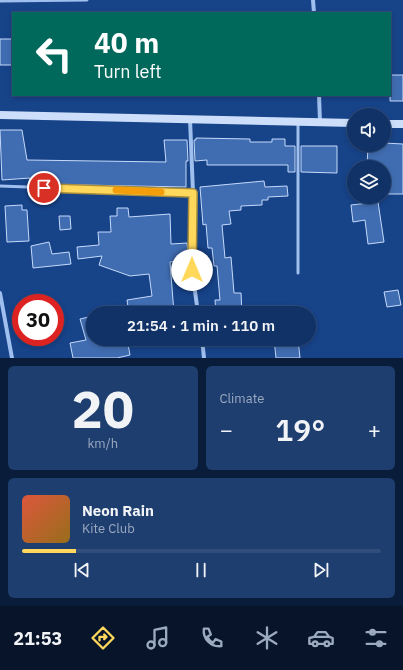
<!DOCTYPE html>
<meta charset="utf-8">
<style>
:root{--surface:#113267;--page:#1e3e70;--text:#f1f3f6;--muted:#9caac0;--line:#304d7b;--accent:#ffd85c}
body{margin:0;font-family:"IBM Plex Sans",sans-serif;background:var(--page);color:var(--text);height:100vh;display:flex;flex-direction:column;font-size:15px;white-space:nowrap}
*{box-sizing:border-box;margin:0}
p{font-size:13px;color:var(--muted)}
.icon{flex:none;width:22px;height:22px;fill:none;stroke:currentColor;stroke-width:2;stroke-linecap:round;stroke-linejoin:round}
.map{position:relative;height:358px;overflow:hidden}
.panel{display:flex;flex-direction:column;gap:8px;padding:8px;background:#091c39;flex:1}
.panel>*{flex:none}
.top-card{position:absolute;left:12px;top:12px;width:379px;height:84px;border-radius:0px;box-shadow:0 2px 6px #0003,0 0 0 1px var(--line);background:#00695c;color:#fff;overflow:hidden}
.fabs{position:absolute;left:347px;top:108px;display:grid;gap:8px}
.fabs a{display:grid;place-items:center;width:44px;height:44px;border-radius:50%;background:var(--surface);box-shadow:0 2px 6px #0003,0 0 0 1px var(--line);font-size:20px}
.speed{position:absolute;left:12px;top:294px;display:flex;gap:8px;font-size:20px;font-weight:700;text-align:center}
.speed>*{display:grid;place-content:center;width:52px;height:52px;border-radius:50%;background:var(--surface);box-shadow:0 2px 6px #0003,0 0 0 1px var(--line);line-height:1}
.speed .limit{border:6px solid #d22;background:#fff;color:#111}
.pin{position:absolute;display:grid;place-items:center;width:34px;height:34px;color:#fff;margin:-17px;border:2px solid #fff;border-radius:50%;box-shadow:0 1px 4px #0007}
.me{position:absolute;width:44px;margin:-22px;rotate:0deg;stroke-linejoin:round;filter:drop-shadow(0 0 3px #0008)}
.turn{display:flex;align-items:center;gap:14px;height:84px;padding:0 16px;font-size:18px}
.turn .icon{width:52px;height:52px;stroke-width:2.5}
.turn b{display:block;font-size:28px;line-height:34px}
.big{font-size:30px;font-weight:600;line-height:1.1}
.panel .card{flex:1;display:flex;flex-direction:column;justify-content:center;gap:6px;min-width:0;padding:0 14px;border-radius:6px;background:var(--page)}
.panel .dial{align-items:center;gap:0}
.dial b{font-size:52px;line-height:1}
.song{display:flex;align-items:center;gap:12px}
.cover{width:48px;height:48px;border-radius:6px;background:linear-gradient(135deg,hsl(10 70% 55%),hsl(40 70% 35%))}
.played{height:4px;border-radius:2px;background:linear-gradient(90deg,var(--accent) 15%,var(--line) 15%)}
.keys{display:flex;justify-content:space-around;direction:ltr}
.heat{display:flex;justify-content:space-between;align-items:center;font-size:22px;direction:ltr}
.panel .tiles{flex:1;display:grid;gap:8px;grid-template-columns:1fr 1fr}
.card:last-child{grid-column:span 2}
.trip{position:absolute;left:86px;top:306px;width:230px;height:40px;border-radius:20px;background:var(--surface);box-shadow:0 2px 6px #0003,0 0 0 1px var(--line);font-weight:600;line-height:40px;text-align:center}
.dock{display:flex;height:64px;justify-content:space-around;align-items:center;background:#071429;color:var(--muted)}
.dock .icon{width:28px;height:28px}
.dock .current{color:var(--accent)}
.dock b{font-size:18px;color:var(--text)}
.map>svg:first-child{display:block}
.building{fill:#406db2;stroke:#c5dafa}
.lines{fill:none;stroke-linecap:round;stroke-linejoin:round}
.lane{stroke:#9fbfee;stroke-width:3}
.street{stroke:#9fbfee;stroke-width:4}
.secondary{stroke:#ccdefa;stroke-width:8}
.route-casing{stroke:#a68c3c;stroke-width:10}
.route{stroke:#ffd85c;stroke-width:7}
.slow{stroke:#f59e0b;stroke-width:7}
</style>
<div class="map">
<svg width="403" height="358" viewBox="0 0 403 358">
<rect width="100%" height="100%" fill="#174389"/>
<path class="building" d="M 0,39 L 13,39 L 13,65 L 0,65 Z
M 390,75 L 403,75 L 403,101 L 390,101 Z
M 0,130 L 22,130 L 27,160 L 166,162 L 164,140 L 187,140 L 188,161 L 186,161 L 186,187 L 30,184 L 30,178 L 2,180 Z
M 196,138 L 250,139 L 250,142 L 272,142 L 272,139 L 285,139 L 285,146 L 295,146 L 295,172 L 288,172 L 288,165 L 207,165 L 207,160 L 195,161 L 194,140 L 196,140 Z
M 384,143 L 403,144 L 403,194 L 384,194 L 384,167 L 367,167 L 368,145 L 384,145 Z
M 301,146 L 337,146 L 337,173 L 301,172 Z
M 264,181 L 265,187 L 287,186 L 288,196 L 268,197 L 268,200 L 262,200 L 262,205 L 241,206 L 241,210 L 229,211 L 231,224 L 222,225 L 225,258 L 231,257 L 234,293 L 241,293 L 242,313 L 216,313 L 215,300 L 220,300 L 217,266 L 214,266 L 212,248 L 208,248 L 206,224 L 203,225 L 200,187 Z
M 378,202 L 384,242 L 368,244 L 365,220 L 353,222 L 351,205 Z
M 22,205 L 22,210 L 27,210 L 29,241 L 7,242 L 5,206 Z
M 117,208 L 128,208 L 129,217 L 170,214 L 171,244 L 187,243 L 189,260 L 170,262 L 174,313 L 129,313 L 127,300 L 152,296 L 149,274 L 130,276 L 99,265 L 102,256 L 78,259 L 77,247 L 99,245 L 98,232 L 111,232 L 110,216 L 117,216 Z
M 59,216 L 70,216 L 71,229 L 60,230 Z
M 49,242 L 52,254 L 69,252 L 71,264 L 33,268 L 31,246 Z
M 398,290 L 401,305 L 387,307 L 384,292 Z
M 93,316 L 93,339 L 127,339 L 130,355 L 117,358 L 73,358 L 70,343 L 86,340 L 80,319 Z
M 274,339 L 298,339 L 300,358 L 276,358 Z"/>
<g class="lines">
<path class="lane" d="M 0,1 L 87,0
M 0,186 L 193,193
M 298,273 L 298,123"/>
<path class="street" d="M 313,0 L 314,13
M 319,95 L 320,122
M 190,119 L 193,193 L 192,270 L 198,313
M 0,293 L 12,358
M 202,339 L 204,358"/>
<path class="secondary" d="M 0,115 L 354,123
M 384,124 L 403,124"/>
</g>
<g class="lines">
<g class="route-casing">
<path id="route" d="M 44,188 L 193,193 L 192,270"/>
</g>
<use href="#route" class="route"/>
<path class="slow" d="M 116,190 L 161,192"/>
</g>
</svg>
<div class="fabs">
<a><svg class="icon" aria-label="sound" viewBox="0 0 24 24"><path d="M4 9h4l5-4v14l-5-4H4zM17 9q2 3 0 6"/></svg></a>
<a><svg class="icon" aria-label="layers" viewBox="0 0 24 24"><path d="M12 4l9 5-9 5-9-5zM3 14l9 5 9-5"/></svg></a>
</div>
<div class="speed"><div class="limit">30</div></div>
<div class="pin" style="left:44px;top:188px;background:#d93025"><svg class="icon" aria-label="arrive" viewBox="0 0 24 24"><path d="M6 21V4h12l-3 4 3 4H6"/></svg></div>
<svg class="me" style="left:192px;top:270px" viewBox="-20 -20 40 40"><circle r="19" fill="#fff"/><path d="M0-13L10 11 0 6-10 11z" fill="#ffd85c"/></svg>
<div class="trip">21:54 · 1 min · 110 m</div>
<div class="top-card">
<div class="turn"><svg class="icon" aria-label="left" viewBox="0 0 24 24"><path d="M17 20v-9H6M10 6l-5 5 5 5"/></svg><div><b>40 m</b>Turn left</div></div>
</div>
</div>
<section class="panel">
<div class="tiles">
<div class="card dial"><b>20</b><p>km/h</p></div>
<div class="card"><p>Climate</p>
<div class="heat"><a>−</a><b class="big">19°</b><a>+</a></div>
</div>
<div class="card">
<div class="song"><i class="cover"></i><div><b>Neon Rain</b><p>Kite Club</p></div></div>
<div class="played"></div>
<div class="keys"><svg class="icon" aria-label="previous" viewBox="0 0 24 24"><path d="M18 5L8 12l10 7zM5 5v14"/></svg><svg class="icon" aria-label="pause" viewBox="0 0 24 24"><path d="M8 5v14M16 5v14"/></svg><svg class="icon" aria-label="next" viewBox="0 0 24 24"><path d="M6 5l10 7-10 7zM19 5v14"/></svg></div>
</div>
</div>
</section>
<nav class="dock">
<b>21:53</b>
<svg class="icon current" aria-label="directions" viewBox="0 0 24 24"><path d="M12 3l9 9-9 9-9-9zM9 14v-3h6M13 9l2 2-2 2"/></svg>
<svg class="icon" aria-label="music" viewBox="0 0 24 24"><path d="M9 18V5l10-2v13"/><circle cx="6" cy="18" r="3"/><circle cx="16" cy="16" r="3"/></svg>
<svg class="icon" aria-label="phone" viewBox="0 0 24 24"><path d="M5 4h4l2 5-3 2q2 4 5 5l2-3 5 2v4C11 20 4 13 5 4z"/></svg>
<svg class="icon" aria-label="climate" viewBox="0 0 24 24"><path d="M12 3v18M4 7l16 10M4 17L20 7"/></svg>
<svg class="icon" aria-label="car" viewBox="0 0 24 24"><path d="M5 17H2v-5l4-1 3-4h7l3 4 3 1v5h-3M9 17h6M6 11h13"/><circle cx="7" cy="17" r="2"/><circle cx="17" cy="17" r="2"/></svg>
<svg class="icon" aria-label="filters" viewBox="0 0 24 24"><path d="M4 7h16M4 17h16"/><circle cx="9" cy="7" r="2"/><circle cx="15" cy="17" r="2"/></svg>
</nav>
